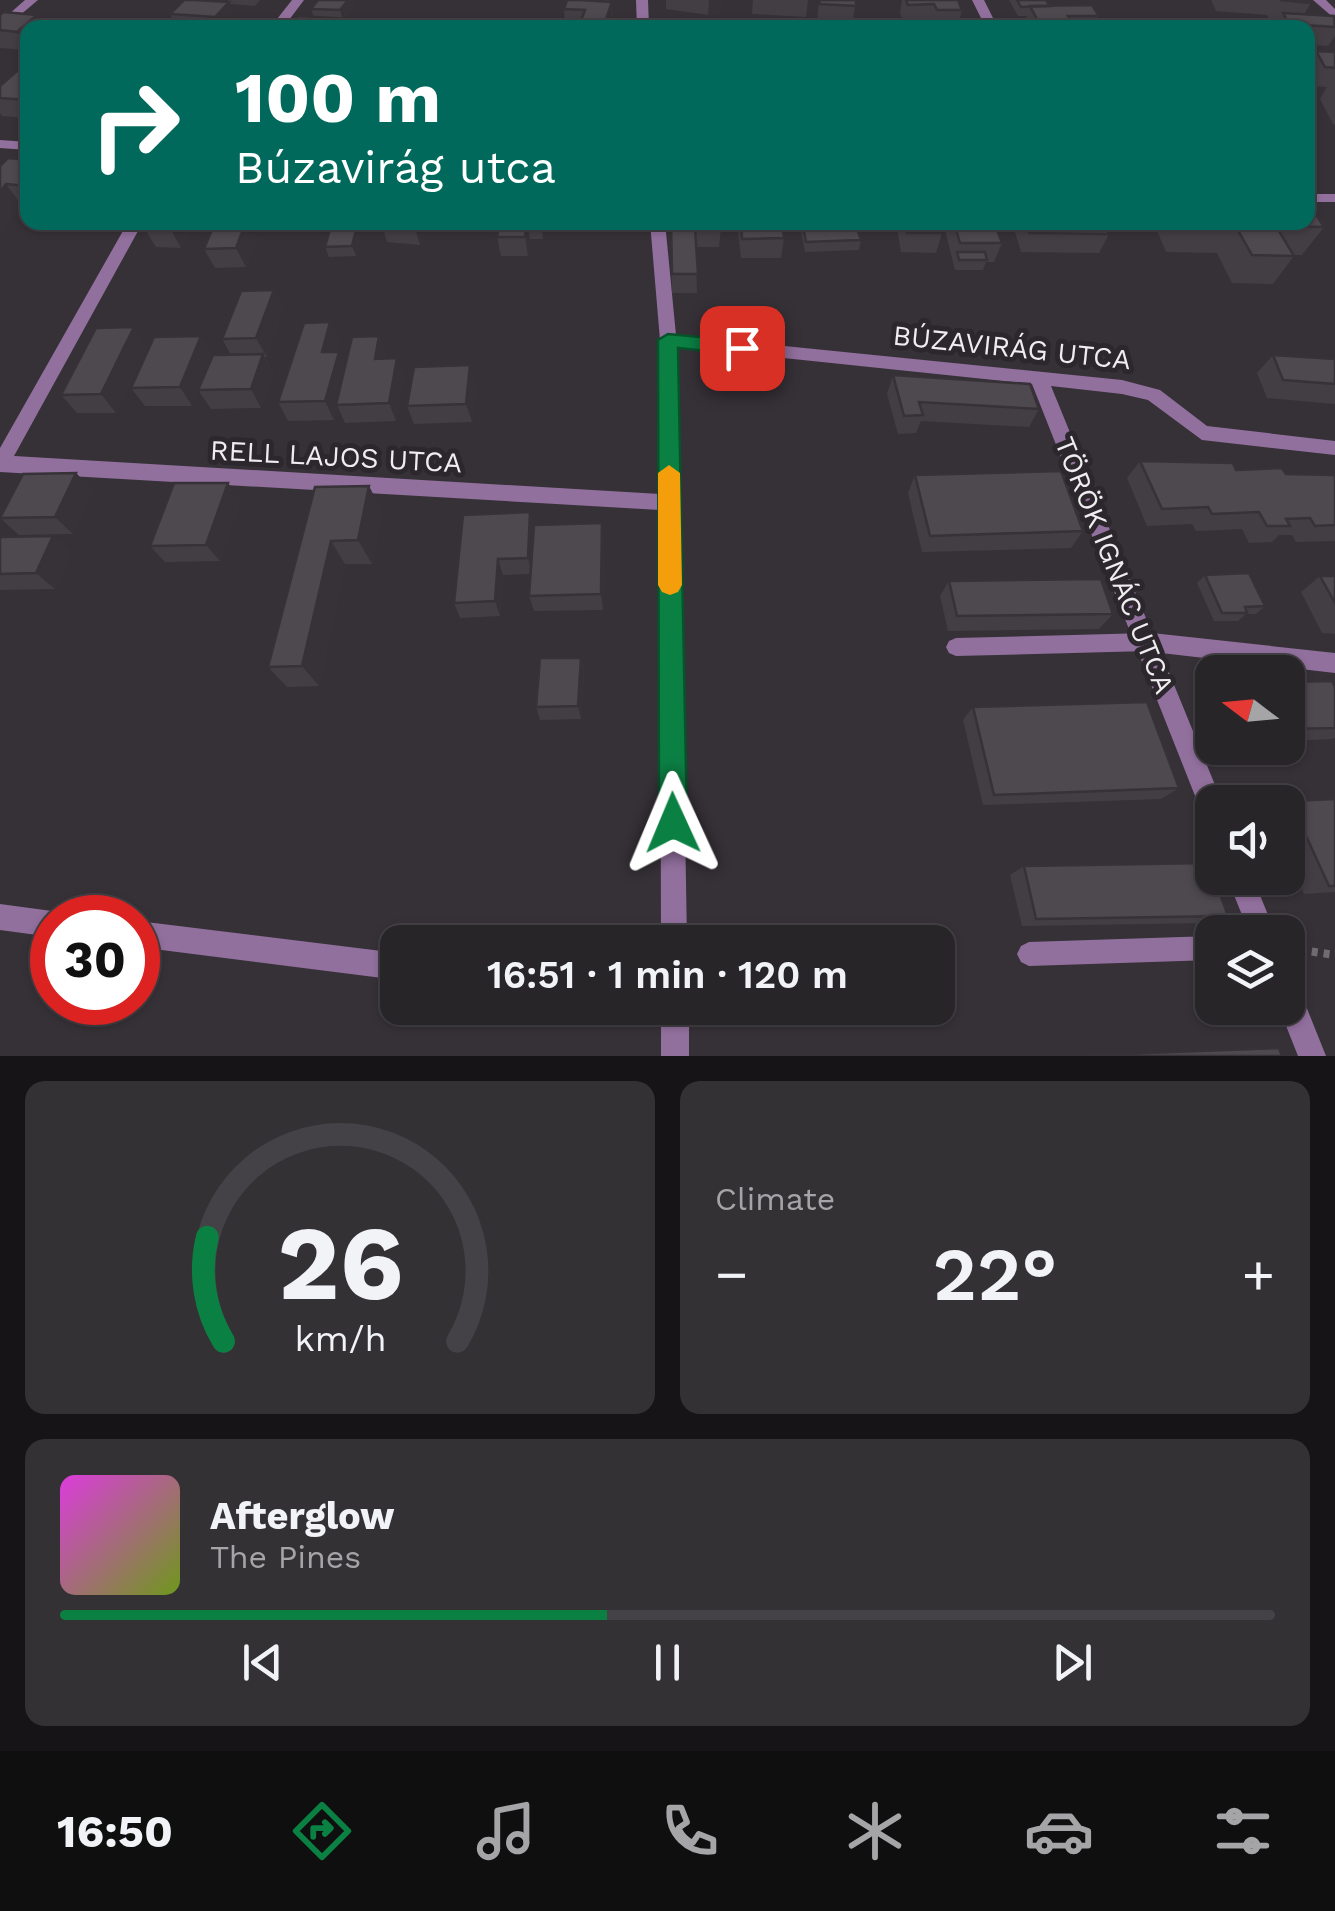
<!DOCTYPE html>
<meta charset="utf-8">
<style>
:root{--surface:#282529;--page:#343135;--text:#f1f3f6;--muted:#a5a5a8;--line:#444246;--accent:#0b8043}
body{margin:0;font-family:"Work Sans",sans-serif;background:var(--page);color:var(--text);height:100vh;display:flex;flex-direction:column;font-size:38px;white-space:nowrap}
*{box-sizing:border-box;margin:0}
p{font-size:32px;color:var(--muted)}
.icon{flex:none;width:55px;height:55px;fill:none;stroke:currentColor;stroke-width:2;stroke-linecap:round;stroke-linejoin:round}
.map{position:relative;height:1056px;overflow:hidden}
.details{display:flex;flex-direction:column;gap:25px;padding:25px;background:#161417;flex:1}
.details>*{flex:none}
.top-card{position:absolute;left:20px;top:20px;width:1295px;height:210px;border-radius:20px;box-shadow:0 2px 8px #0004,0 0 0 2px var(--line);background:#00695c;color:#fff;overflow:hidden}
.needle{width:65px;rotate:286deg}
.controls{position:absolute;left:1195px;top:655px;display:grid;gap:20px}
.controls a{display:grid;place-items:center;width:110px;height:110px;border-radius:20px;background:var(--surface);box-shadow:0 2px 8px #0004,0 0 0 2px var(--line);font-size:50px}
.speed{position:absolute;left:30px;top:895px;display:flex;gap:20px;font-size:50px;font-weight:700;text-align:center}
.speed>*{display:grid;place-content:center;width:130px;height:130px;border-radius:50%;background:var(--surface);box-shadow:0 2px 8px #0004,0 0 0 2px var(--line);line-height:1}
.speed .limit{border:15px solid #d22;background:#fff;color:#111}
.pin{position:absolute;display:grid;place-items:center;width:85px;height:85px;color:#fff;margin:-42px;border-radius:20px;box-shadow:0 5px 15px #0006}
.me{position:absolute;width:110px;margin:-55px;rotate:359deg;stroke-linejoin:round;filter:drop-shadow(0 0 8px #0008)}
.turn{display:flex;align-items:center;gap:35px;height:210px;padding:0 50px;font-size:45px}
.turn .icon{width:130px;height:130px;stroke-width:2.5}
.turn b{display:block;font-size:70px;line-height:85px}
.big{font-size:75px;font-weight:600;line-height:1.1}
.details .tile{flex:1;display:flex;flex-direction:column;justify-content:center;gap:15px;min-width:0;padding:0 35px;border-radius:20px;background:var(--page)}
.details .dial{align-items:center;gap:0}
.dial svg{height:260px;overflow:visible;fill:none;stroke:var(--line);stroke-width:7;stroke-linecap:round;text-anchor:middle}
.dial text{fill:var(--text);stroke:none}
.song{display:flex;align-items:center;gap:30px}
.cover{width:120px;height:120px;border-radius:15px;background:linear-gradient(135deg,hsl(300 70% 55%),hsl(80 70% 35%))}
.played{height:10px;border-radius:5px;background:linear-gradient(90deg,var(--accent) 45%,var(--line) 45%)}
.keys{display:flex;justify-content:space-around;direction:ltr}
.heat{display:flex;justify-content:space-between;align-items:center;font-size:55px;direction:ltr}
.details .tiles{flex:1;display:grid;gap:25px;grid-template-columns:1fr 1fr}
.tile:last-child{grid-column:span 2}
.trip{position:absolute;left:380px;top:925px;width:575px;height:100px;border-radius:20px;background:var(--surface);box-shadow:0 2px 8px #0004,0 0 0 2px var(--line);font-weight:600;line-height:100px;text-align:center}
.tabs{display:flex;height:160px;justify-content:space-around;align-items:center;background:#100f10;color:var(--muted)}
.tabs .icon{width:70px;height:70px}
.tabs .active{color:var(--accent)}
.tabs b{font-size:45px;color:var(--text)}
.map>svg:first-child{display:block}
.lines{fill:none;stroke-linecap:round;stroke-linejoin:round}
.path{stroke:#6f6b70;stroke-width:8;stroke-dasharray:6 6;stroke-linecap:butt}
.service{fill:#92709e;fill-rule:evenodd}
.minor{fill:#92709e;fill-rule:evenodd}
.tertiary{fill:#92709e;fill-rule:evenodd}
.wall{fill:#433e44}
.shaded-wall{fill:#373237}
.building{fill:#4e484f;stroke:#373237;stroke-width:2.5}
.route{fill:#0b8043;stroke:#07532c;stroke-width:2.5}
.slow{fill:#f59e0b}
.labels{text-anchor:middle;stroke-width:10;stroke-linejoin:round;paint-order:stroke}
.street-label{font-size:28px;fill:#f0edf1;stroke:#2c272d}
</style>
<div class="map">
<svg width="1335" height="1056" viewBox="0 0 1335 1056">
<rect width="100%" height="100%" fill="#363137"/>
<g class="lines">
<path class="path" d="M 1288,948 L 1335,955"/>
<path class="service" d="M 1148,633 L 1155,636 L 1158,642 L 1155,648 L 1148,651 L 956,656 L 949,653 L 946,647 L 949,641 L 956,638 Z
M 1212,936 L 1212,960 L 1029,966 L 1021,962 L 1017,954 L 1021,946 L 1029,942 Z"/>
<path class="minor" d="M 25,0 L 38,0 L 0,32 L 0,22 Z
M 292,0 L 304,0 L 283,28 L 270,28 Z
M 636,0 L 648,0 L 649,28 L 637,28 Z
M 972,0 L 984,0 L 998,28 L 986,28 Z
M 1313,0 L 1326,0 L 1335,9 L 1335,19 Z
M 128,222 L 143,222 L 14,456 L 660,494 L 660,340 L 650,222 L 665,222 L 676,335 L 1122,380 L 1160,390 L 1207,426 L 1335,441 L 1335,455 L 1202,440 L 1148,400 L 1122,394 L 1051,386 L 1152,633 L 1335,653 L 1335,673 L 1161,653 L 1222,802 L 1212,802 L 1212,819 L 1203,816 L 1032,384 L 677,347 L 687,942 L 661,942 L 660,510 L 0,472 L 0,448 Z
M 1227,878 L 1253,878 L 1275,932 L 1249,932 Z
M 0,904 L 52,911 L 62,918 L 52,918 L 52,937 L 0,930 Z
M 138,921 L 398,953 L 398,980 L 138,947 Z
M 1288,982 L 1298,986 L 1326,1056 L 1298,1056 L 1279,1008 L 1288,1008 Z
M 661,1008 L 689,1008 L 689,1056 L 661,1056 Z"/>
<path class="tertiary" d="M 0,140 L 28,142 L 28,150 L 0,148 Z
M 1308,194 L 1335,194 L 1335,202 L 1308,202 Z"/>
</g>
<path class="wall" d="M 184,0 L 236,21 L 231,28 L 176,28 L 170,14 Z
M 228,0 L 260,0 L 255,6 L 230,4 Z
M 318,0 L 352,0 L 354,5 L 344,19 L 353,28 L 289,28 L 314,17 L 311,9 Z
M 567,0 L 609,0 L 609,2 L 612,2 L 613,21 L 610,28 L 565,28 L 564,9 Z
M 666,0 L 722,0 L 719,13 L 708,15 L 666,9 Z
M 753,0 L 808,0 L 806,17 L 752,14 Z
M 819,0 L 856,0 L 852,25 L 817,23 Z
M 902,0 L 958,0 L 962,10 L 957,28 L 931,28 L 930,23 L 904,24 L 900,13 Z
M 1009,0 L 1046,0 L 1050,6 L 1099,16 L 1094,28 L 1025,28 L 1024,25 L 1027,16 L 1018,16 Z
M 1211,0 L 1310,0 L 1311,3 L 1304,14 L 1335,18 L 1335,36 L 1328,46 L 1308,45 L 1308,28 L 1275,28 L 1279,20 L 1269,19 L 1267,15 L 1216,11 Z
M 0,15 L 37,15 L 44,28 L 28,28 L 28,50 L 0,48 Z
M 1316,51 L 1335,52 L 1335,125 L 1333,124 L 1320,99 L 1327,87 L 1312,86 L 1308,76 L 1308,65 Z
M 28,71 L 28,118 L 2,116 L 0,113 L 0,86 Z
M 28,160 L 28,204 L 20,203 L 0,234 L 0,166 Z
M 194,222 L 181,248 L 156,247 L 144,228 Z
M 215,222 L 264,222 L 250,224 L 257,238 L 246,267 L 215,268 L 204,249 Z
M 332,222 L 360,222 L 362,229 L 356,256 L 329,257 L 325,247 Z
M 381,222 L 430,222 L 420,245 L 387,242 Z
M 499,222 L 545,222 L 543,239 L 530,239 L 528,256 L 501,256 L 497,237 Z
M 670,222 L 721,228 L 719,247 L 696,247 L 697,293 L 672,293 Z
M 737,222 L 782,222 L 784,238 L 781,258 L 741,258 Z
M 799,222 L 849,222 L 861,240 L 859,250 L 805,252 Z
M 896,222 L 940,222 L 942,233 L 936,253 L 901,252 Z
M 943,222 L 994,222 L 1002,243 L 994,262 L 986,262 L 983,270 L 955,270 Z
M 1012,222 L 1104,222 L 1109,234 L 1099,253 L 1021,252 Z
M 1157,222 L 1308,222 L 1324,227 L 1302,255 L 1293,255 L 1294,256 L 1273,284 L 1232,283 L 1217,253 L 1166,252 L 1155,226 Z
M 274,290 L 283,309 L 267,357 L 265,357 L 273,373 L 261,408 L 211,409 L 198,390 L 192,406 L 145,406 L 131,388 L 201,336 L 212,355 L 231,355 L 222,339 Z
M 330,322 L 339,341 L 336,352 L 345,366 L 379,336 L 386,355 L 386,358 L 404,376 L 396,421 L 345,423 L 338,407 L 334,420 L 288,421 L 278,402 Z
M 147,346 L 116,413 L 77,413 L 61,395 Z
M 1273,355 L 1335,359 L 1335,404 L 1267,398 L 1257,373 Z
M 893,375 L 1039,409 L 1029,427 L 921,421 L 916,433 L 898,434 L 887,394 Z
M 476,383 L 472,422 L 414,424 L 407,406 Z
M 1140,461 L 1286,474 L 1335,475 L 1335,541 L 1296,542 L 1292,535 L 1279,535 L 1272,542 L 1249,543 L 1242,529 L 1196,531 L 1192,524 L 1147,526 L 1127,478 Z
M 76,473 L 92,490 L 73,534 L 19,535 L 0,518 Z
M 915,475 L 1083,531 L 1071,548 L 922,552 L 908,493 Z
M 315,487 L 382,511 L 372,564 L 345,564 L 319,686 L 287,687 L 268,667 Z
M 240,500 L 220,561 L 165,562 L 150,546 Z
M 530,512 L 534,529 L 604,540 L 603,610 L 534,611 L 529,596 L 531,574 L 503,575 L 500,616 L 460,618 L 454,603 Z
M 53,536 L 71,553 L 55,589 L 0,590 L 0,537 Z
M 1205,575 L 1265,606 L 1256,614 L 1246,614 L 1238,621 L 1214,621 L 1197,583 Z
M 1320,576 L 1335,576 L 1335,634 L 1322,633 L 1301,592 Z
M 949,581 L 1113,614 L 1099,629 L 948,631 L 940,596 Z
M 581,658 L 584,672 L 581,719 L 540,720 L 536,707 Z
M 1288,682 L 1335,687 L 1335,738 L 1332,739 L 1288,741 Z
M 973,707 L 1179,788 L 1161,799 L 983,805 L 963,720 Z
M 1335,799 L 1335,892 L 1304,894 L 1288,856 L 1288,802 L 1286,802 L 1290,801 Z
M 1024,866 L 1228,916 L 1206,923 L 1022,926 L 1010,875 Z"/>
<path class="shaded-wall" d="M 348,0 L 352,0 L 354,5 L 343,20 L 340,10 Z
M 709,0 L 722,0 L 719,13 L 708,15 Z
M 229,2 L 236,21 L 231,28 L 220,28 L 215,17 Z
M 612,2 L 613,21 L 610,28 L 604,28 Z
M 37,15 L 44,28 L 28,28 L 28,49 L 17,32 Z
M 6,184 L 20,203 L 0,234 L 0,192 Z
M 173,222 L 194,222 L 181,248 L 170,228 Z
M 246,222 L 249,222 L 257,238 L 246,267 L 236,248 Z
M 358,222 L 360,222 L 362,229 L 356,256 L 352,246 Z
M 415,222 L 430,222 L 420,245 L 414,225 Z
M 527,222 L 530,239 L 528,256 L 525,237 Z
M 541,222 L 545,222 L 543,239 Z
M 274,290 L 283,309 L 267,357 L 256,338 Z
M 330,322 L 339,341 L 330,371 L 322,352 Z
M 134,327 L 147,346 L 116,413 L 101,394 Z
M 201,336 L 212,355 L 192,406 L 180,387 Z
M 379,336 L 386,355 L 382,377 L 375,359 Z
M 339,352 L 347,371 L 336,405 L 338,407 L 334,420 L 325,401 Z
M 263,354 L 273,373 L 261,408 L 251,389 Z
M 397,358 L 404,376 L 396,421 L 389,403 Z
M 470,365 L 476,383 L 472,422 L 466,404 Z
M 76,473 L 92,490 L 73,534 L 55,517 Z
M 228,483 L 240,500 L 220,561 L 206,545 Z
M 369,486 L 382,511 L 372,564 L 358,540 Z
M 530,512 L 534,529 L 532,574 L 528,558 Z
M 602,523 L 604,540 L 603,610 L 601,594 Z
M 53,536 L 71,553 L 55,589 L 36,573 Z
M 331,541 L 345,564 L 319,686 L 302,666 Z
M 498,559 L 503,575 L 500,616 L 495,601 Z
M 581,658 L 584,672 L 581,719 L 578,706 Z"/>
<path class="building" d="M 184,0 L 194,0 L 229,2 L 215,17 L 170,14 Z
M 318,0 L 348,0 L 340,10 L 311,9 Z
M 567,0 L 580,0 L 612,2 L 604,25 L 580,23 L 585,10 L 564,9 Z
M 820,0 L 856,0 L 856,6 L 819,4 Z
M 906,0 L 958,0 L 962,10 L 937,10 L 934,4 L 908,5 Z
M 1017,0 L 1046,0 L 1050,6 L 1021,7 Z
M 1280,0 L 1310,0 L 1311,3 Z
M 1092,5 L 1099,16 L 1068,16 L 1072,22 L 1039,23 L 1030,6 Z
M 3,12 L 37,15 L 17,32 L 0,30 L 0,15 Z
M 1283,13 L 1334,16 L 1335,27 L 1289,24 Z
M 298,16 L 351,19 L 345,27 L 289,28 Z
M 1316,51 L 1335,52 L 1335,68 L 1325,67 Z
M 17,71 L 28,71 L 28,100 L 0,98 L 0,86 Z
M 8,158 L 28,160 L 28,186 L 6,184 L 0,192 L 0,166 Z
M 1308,202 L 1324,227 L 1276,226 L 1294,256 L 1252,255 L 1235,225 L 1182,222 L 1308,222 Z
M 148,222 L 173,222 L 170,228 L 144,228 Z
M 215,222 L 246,222 L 236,248 L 204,249 Z
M 332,222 L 358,222 L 352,246 L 325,247 Z
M 384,222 L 415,222 L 414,225 Z
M 499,222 L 527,222 L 525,237 L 497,237 Z
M 671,222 L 720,222 L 721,228 L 695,228 L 698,274 L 672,274 Z
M 741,222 L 782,222 L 784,238 L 742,239 Z
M 802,222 L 849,222 L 850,226 L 856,225 L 861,240 L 806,242 Z
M 905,222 L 940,222 L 942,233 L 907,233 Z
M 954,222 L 994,222 L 1002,243 L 960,243 Z
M 1026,222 L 1104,222 L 1109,234 L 1029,233 Z
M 957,252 L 985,252 L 987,260 L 959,260 Z
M 274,290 L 256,338 L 222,339 L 241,291 Z
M 330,322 L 322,352 L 339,352 L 325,401 L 278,402 L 304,323 Z
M 134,327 L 101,394 L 61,395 L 96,328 Z
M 201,336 L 180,387 L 131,388 L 154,337 Z
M 379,336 L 375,359 L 397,358 L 389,403 L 336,405 L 352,337 Z
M 263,354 L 251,389 L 198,390 L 213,355 Z
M 1273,355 L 1335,359 L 1335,384 L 1283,380 Z
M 470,365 L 466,404 L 407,406 L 414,367 Z
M 893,375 L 1030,384 L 1039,409 L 919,402 L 923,415 L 904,416 Z
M 1140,461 L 1233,463 L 1236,470 L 1282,468 L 1286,474 L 1335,475 L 1335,525 L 1315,526 L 1310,518 L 1286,519 L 1290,526 L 1267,526 L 1259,512 L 1212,514 L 1208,507 L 1162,509 Z
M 1061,471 L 1083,531 L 930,536 L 915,475 Z
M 76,473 L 55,517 L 0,518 L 23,474 Z
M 174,483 L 228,483 L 206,545 L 150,546 Z
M 369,486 L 358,540 L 331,541 L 302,666 L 268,667 L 315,487 Z
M 530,512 L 528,558 L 498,559 L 495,601 L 454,603 L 463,515 Z
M 602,523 L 601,594 L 529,596 L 534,525 Z
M 53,536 L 36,573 L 0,574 L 0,537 Z
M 1249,573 L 1265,606 L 1245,607 L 1247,613 L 1222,613 L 1205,575 Z
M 1320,576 L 1335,576 L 1335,603 Z
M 1101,579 L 1113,614 L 957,616 L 949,581 Z
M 540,658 L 581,658 L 578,706 L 536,707 Z
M 1332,681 L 1335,687 L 1335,728 L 1288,729 L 1288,682 Z
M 1147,702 L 1179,788 L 994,795 L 973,707 Z
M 1335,799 L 1335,886 L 1329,886 L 1290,801 Z
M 1209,863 L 1228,916 L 1036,919 L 1024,866 Z
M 1279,1048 L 1282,1056 L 1069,1056 Z"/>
<path class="route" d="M 668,334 L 742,341 L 752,348 L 742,355 L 678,348 L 687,823 L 683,833 L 673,837 L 663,833 L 659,823 L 658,340 Z"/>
<path class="slow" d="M 669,465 L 680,473 L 682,585 L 678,592 L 670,595 L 662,592 L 658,585 L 658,473 Z"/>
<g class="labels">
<g class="street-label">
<text transform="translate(1012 347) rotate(6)" y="10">BÚZAVIRÁG UTCA</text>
<text transform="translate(336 456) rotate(3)" y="10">RELL LAJOS UTCA</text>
<text transform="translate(1115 565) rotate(68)" y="10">TÖRÖK IGNÁC UTCA</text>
</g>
</g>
</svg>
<div class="controls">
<a><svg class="needle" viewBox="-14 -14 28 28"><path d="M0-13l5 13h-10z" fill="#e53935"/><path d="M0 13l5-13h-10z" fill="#a5a5a8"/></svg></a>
<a><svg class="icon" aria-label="sound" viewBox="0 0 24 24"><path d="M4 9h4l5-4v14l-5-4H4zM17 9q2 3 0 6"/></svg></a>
<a><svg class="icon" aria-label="layers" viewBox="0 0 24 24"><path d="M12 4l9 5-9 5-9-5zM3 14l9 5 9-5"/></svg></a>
</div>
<div class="speed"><div class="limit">30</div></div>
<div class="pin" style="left:742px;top:348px;background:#d93025"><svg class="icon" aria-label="arrive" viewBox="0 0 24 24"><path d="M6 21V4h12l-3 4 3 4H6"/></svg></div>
<svg class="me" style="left:673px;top:823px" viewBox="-20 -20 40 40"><path d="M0-17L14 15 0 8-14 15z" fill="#0b8043" stroke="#fff" stroke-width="4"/></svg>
<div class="trip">16:51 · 1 min · 120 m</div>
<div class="top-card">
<div class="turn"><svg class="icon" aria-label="right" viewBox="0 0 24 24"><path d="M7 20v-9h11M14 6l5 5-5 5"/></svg><div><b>100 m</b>Búzavirág utca</div></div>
</div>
</div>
<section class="details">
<div class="tiles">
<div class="tile dial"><svg viewBox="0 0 100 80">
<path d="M14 69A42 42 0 1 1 86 69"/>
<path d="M14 69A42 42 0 0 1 9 37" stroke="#0b8043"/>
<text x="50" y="56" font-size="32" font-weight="700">26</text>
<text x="50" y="72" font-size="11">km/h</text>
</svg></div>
<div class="tile"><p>Climate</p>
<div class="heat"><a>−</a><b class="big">22°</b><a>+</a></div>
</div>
<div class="tile">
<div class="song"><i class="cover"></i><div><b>Afterglow</b><p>The Pines</p></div></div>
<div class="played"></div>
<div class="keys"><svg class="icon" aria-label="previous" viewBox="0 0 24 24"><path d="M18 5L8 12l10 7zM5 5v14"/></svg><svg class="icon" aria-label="pause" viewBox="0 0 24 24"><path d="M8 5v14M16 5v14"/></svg><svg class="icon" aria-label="next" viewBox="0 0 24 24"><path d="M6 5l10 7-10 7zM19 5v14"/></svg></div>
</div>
</div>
</section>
<nav class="tabs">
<b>16:50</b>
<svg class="icon active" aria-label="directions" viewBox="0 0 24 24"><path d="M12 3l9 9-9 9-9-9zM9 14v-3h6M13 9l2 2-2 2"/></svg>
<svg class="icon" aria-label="music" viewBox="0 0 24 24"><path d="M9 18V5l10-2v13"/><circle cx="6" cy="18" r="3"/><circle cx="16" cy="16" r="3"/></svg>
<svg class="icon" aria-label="phone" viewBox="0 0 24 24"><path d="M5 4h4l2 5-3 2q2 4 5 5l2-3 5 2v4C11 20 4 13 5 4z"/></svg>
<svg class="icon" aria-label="climate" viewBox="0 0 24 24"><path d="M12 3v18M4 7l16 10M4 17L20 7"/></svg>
<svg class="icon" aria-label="car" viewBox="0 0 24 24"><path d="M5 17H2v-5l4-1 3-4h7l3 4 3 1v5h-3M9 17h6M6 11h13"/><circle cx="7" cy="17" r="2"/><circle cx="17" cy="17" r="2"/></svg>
<svg class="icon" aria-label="filters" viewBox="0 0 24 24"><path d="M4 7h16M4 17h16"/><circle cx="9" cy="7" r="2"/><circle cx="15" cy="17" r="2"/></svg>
</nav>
